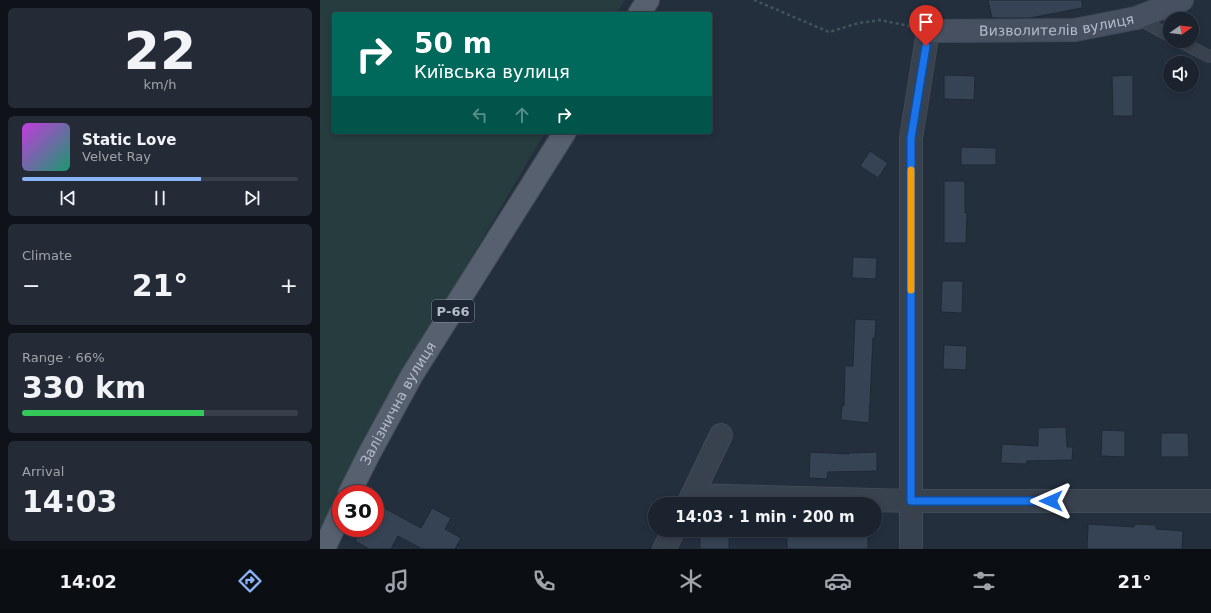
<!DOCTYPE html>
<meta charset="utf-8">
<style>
:root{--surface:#1b232e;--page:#242b36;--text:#f1f3f6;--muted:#a0a4aa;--line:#39404a;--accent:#8ab4f8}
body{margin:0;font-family:"DejaVu Sans",sans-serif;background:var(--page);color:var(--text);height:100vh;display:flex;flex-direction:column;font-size:15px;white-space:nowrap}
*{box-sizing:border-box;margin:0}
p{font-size:13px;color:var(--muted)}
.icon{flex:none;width:22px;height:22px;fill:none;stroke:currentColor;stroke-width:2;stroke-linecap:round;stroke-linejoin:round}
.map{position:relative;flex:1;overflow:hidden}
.side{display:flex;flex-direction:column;gap:8px;padding:8px;background:#0f1319;width:320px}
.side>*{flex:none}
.top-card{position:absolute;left:12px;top:12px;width:380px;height:122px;border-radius:4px;box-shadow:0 2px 6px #0003,0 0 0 1px var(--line);background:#00695c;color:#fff;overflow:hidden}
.needle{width:26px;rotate:76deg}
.buttons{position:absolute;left:843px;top:12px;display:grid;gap:8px}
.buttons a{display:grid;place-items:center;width:36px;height:36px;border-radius:50%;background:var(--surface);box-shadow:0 2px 6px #0003,0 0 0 1px var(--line);font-size:20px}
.speed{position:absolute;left:12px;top:485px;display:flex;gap:8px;font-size:20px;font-weight:700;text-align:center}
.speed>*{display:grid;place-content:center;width:52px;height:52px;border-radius:50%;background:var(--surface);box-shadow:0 2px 6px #0003,0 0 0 1px var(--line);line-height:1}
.speed .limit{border:6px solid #d22;background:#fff;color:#111}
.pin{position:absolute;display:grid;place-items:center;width:34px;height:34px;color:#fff;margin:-41px -17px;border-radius:50% 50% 50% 0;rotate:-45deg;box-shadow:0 0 4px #0007}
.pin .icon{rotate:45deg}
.me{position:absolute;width:44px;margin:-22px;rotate:270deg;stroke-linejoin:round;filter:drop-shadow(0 0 3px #0008)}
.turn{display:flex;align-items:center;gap:14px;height:84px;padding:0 16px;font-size:18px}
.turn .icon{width:52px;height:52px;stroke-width:2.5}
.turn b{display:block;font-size:28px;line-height:34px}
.lanes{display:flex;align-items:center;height:38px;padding:0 16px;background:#0003;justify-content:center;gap:20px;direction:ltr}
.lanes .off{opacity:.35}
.big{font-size:30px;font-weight:800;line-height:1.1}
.side .tile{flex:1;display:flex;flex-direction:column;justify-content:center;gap:6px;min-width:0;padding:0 14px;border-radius:6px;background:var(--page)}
.side .dial{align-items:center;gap:0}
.dial b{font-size:52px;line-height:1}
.song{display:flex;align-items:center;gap:12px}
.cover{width:48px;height:48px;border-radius:6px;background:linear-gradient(135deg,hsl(290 70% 55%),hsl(160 70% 35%))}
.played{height:4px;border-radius:2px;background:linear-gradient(90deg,var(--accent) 65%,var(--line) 65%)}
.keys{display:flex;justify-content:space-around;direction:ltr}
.heat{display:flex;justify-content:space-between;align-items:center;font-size:22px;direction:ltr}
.charge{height:6px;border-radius:3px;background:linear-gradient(90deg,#34c759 66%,var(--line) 0)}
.trip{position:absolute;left:328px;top:497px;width:234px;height:40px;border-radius:20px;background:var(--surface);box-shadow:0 2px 6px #0003,0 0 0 1px var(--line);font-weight:800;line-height:40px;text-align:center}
.tabs{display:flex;height:64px;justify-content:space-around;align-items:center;background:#0b0e12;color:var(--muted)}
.tabs .icon{width:28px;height:28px}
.tabs .current{color:var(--accent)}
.tabs b{font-size:18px;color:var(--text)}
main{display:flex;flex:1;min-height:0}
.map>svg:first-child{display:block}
.green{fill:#263c3f}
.building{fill:#364354;stroke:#1f2835}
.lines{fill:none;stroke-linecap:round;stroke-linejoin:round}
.lane-casing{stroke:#414a57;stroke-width:13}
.street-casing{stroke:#414a57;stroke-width:24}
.secondary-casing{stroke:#414a57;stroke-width:24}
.primary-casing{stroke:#414a57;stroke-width:24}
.path{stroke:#3f5557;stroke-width:2.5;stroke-dasharray:3 3;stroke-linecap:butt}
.lane{stroke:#38414e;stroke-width:11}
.street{stroke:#38414e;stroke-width:22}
.secondary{stroke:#465061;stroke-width:22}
.primary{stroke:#56606e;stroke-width:22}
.route-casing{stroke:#114b97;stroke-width:10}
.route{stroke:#1a73e8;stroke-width:7}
.slow{stroke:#f59e0b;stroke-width:7}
.labels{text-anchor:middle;stroke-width:4;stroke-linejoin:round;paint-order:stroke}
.shield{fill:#1d2633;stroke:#878f9c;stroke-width:1}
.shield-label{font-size:13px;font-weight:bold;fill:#b4bcc9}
.street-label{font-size:14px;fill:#b4bcc9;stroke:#1d2633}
</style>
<main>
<section class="side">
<div class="tile dial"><b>22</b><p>km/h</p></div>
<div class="tile">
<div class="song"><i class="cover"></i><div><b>Static Love</b><p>Velvet Ray</p></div></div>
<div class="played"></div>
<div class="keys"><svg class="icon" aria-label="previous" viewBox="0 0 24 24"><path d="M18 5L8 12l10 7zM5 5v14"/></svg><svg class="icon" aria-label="pause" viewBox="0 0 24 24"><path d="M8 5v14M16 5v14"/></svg><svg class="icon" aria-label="next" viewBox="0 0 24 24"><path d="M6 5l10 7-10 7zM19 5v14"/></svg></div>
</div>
<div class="tile"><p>Climate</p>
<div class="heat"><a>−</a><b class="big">21°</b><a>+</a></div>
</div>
<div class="tile"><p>Range · 66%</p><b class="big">330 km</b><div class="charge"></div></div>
<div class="tile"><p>Arrival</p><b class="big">14:03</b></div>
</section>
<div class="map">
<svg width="891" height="549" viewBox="0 0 891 549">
<rect width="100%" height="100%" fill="#242f3e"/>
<path class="green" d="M 0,0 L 305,0 L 296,14 L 14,14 L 14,132 L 225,132 L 125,303 L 53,423 L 0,539 Z"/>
<path class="building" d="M 668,0 L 762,0 L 762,8 L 710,18 L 672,18 Z
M 624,75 L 655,76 L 654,100 L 624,99 Z
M 813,75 L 813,116 L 793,116 L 792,76 Z
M 641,147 L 676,148 L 676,165 L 641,165 Z
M 550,151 L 568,163 L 558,178 L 540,166 Z
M 624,181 L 645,181 L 645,213 L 647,213 L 646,243 L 624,243 Z
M 533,257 L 557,258 L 556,279 L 532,278 Z
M 622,281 L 643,281 L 642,313 L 621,312 Z
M 535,319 L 556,320 L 555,338 L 553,338 L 549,423 L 521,420 L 522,405 L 524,406 L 525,366 L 533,366 Z
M 624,345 L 647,346 L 646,370 L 623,369 Z
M 746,427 L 747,447 L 753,447 L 752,460 L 707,461 L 706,464 L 681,463 L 682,444 L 718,446 L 718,428 Z
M 782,430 L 805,431 L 805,457 L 781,456 Z
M 841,433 L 868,433 L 869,457 L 841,457 Z
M 490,452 L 529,454 L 529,453 L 557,452 L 557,471 L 508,472 L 507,479 L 489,478 Z
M 55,503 L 101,528 L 112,508 L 131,518 L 125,529 L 141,538 L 135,549 L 102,549 L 78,536 L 71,549 L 49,549 L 35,541 L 42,528 L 55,528 Z
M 768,524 L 814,527 L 815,524 L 836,525 L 836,529 L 863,531 L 862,549 L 767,549 Z
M 467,530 L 548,530 L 548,549 L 467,549 Z
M 409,532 L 409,549 L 380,549 L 380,533 Z"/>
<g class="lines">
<g class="lane-casing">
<path id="lane" d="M 817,18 L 850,36
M 859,41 L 888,56 L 891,56"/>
</g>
<g class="street-casing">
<path id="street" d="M 372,495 L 591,501 L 891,501
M 368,504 L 401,435
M 344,549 L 354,530
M 591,549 L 591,138 L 608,31"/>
</g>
<g class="secondary-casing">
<g id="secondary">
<path id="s1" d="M 608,31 L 755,30 L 816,18 L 862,0"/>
</g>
</g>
<g class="primary-casing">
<g id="primary">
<path d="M 319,14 L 328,0"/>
<path id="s2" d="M 29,494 L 49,454 L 92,375 L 245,132"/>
<path d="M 4,549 L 21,512"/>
</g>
</g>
<path class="path" d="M 434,0 L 509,32 L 539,23 L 560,20 L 589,26"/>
<use href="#lane" class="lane"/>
<use href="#street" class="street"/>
<use href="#secondary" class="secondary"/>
<use href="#primary" class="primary"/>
</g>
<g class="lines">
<g class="route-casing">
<path id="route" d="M 606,46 L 591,138 L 591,501 L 731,501"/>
</g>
<use href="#route" class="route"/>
<path class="slow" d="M 591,290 L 591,170"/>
</g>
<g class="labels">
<rect class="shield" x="112" y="300" width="42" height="22" rx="3"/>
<g class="shield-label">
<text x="133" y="316">Р-66</text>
</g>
<g class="street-label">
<text dy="5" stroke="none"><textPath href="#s1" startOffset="129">Визволителів вулиця</textPath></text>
<text dy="5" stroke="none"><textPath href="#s2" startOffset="103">Залізнична вулиця</textPath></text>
</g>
</g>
</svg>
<div class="buttons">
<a><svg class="needle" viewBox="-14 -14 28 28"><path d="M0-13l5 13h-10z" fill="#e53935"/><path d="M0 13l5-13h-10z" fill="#a0a4aa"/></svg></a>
<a><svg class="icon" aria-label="sound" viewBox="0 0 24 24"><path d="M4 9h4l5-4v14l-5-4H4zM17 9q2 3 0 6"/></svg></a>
</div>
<div class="speed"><div class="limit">30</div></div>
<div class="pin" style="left:606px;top:46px;background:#d93025"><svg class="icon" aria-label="arrive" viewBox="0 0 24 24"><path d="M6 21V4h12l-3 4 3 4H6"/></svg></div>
<svg class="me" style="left:731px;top:501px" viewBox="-20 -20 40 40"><path d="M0-17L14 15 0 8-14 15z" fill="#1a73e8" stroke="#fff" stroke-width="4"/></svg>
<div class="trip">14:03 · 1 min · 200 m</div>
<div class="top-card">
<div class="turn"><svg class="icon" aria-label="right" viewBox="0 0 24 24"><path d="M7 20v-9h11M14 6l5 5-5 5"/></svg><div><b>50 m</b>Київська вулиця</div></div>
<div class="lanes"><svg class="icon off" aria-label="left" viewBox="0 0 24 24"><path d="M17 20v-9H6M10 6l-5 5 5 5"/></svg><svg class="icon off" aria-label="ahead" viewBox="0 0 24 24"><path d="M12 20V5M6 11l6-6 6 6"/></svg><svg class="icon" aria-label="right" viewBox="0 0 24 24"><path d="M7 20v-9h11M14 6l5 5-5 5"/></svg></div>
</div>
</div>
</main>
<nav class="tabs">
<b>14:02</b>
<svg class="icon current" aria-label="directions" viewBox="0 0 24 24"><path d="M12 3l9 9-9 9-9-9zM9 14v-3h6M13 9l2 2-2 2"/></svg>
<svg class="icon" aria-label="music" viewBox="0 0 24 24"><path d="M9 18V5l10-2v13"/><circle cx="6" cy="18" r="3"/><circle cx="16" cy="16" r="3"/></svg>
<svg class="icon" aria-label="phone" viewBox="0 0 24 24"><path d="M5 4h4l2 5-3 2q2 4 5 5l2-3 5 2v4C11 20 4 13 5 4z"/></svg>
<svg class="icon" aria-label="climate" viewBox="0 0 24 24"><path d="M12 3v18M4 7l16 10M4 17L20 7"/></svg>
<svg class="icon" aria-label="car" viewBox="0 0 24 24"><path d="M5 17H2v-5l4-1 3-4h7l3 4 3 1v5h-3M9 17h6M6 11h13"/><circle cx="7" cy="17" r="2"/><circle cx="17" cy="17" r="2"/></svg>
<svg class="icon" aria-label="filters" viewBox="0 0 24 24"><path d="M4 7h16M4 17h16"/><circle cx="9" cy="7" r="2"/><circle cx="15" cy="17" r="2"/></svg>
<b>21°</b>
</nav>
